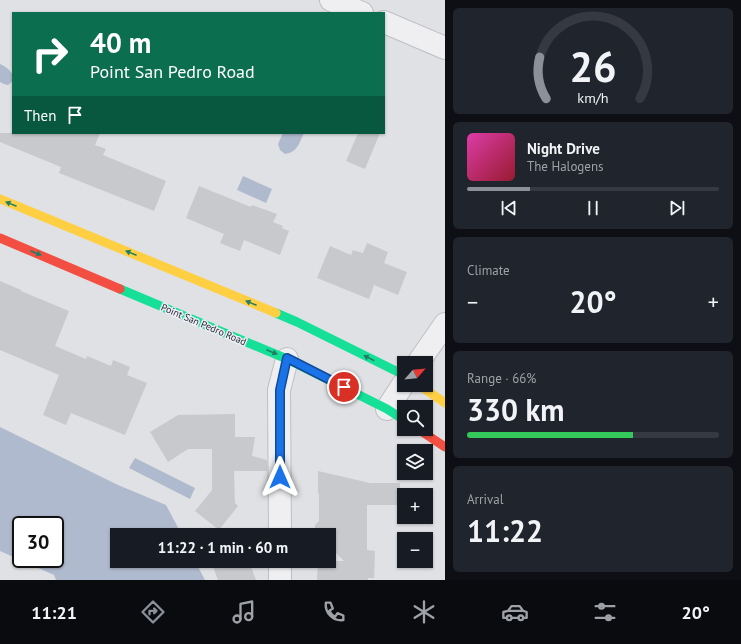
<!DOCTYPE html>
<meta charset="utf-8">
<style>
:root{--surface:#171b24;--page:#20242c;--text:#f1f3f6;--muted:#9ea1a6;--line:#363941;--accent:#8c9099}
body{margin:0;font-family:"PT Sans",sans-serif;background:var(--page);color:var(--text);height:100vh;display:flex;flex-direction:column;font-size:15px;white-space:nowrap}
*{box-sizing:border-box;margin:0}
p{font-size:13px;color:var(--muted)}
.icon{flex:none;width:22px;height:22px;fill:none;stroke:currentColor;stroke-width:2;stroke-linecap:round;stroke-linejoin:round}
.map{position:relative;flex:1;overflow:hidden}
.drawer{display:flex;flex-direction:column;gap:8px;padding:8px;background:#0d0f14;width:296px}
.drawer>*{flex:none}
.top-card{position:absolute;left:12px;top:12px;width:373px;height:122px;border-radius:0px;box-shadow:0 1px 3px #0004;background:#0b6e4f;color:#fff;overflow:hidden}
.needle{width:26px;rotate:63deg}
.buttons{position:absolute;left:397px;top:356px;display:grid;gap:8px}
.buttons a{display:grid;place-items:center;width:36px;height:36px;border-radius:0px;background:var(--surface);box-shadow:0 1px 3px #0004;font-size:20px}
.speed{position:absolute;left:12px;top:516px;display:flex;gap:8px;font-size:20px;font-weight:700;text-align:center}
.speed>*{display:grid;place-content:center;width:52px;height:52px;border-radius:50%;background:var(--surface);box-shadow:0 1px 3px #0004;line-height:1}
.speed .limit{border:2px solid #111;border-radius:6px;background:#fff;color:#111}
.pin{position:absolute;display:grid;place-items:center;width:34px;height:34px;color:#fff;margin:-17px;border:2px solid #fff;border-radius:50%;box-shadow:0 1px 4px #0007}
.me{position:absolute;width:44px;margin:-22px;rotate:0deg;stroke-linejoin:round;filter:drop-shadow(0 0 3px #0008)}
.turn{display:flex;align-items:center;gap:14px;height:84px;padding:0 12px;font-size:18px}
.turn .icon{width:52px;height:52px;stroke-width:2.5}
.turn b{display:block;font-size:28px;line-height:34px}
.then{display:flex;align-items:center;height:38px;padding:0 12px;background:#0003;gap:8px;font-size:15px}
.big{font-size:30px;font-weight:700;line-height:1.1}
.drawer .card{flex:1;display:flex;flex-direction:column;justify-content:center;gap:6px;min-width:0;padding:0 14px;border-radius:6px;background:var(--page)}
.drawer .dial{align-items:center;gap:0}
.dial svg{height:104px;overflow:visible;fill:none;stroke:var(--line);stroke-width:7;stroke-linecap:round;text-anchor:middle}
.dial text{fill:var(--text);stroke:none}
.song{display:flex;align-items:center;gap:12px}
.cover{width:48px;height:48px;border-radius:6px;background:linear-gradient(135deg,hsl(320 70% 55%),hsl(350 70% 35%))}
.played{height:4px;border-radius:2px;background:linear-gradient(90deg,var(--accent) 25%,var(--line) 25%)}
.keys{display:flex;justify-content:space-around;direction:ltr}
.heat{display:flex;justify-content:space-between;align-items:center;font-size:22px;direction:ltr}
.charge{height:6px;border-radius:3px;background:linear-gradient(90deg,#34c759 66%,var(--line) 0)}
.trip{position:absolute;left:110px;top:528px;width:226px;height:40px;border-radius:0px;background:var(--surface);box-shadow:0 1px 3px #0004;font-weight:700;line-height:40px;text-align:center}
.tab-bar{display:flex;height:64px;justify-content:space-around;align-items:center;background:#090b0e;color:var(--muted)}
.tab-bar .icon{width:28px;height:28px}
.tab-bar .selected{color:var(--accent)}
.tab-bar b{font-size:18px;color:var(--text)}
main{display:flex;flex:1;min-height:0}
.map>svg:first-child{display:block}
.water{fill:#b0bace;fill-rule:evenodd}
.building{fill:#c8c9cd}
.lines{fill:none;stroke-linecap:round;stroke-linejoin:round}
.street-casing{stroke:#bebfc2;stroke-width:24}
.street{stroke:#efeff1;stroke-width:22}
.fast{stroke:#16e098;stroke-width:9}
.slow{stroke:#ffcf43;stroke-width:9}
.jam{stroke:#f24e42;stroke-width:9}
.oneway{fill:#207e65}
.route-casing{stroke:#114b97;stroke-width:10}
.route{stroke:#1a73e8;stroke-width:7}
.labels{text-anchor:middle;stroke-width:3;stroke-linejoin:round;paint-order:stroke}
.street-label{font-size:10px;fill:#292d3c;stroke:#edeff4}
</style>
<main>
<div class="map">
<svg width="445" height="580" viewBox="0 0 445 580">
<rect width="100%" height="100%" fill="#e0e1e4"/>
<path class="water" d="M 0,64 C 8,67 20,78 8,85 L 4,84 L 0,82 Z
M 283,133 L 304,133 C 299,143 298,152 285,154 L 280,150 L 278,144 Z
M 243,176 L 272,189 L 266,203 L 237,190 Z
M 0,427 L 118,485 L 166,505 L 182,535 L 117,535 L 117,561 L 195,561 L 205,580 L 56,580 L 54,575 L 0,551 ZM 21,525 L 55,525 L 55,559 L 21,559 Z
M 135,458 L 195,488 L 190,499 L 129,468 Z"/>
<path class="building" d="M 0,133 L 100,133 L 95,145 L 106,149 L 103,155 L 166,181 L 154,211 L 59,173 L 61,167 L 0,142 Z
M 358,133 L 380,133 L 365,169 L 346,161 Z
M 199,186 L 251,207 L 252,205 L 277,214 L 273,222 L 283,226 L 282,228 L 289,231 L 280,255 L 244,240 L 240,251 L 220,243 L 224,234 L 186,218 Z
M 367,243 L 388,252 L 384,263 L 407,272 L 398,295 L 374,285 L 369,299 L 317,278 L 330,246 L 351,255 L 353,250 L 363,253 Z
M 0,281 L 21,290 L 21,291 L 69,311 L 55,346 L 86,359 L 87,356 L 111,366 L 113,360 L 130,367 L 127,375 L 147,383 L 125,435 L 71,413 L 66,425 L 43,415 L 59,375 L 0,350 Z
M 235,414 L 235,437 L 255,437 L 252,456 L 267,460 L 267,471 L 234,471 L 235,503 L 238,506 L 219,530 L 195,511 L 212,490 L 212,449 L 188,449 L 168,462 L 150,432 L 178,415 Z
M 318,471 L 370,483 L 400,483 L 400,505 L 367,505 L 367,550 L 375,551 L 374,578 L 368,578 L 368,580 L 317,580 L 318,561 L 344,561 L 329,546 L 329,535 L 318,535 L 315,532 L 315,525 L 319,521 L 319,494 L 318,494 Z
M 211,561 L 249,561 L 256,580 L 218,580 Z"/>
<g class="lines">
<g class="street-casing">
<path id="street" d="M 331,0 L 362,13
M 384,22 L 445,48
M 418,363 L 445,324
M 387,409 L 404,383
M 280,535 L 279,390 L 287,359
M 280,561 L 280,580"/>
</g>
<use href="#street" class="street"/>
<path class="fast" d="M 120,289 L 287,359 L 387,409 L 404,420
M 276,313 L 297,322 L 404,375"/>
<path class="slow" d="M 0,199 L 276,313
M 419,385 L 445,403"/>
<path class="jam" d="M 0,238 L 120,289
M 418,429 L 445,447"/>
</g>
<defs><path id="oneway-solid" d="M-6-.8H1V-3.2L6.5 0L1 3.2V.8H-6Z"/></defs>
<g class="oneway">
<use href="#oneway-solid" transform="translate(11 204) rotate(-158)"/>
<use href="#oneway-solid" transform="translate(36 253) rotate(23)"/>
<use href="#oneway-solid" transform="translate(131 253) rotate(-158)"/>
<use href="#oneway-solid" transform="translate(251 303) rotate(-158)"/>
<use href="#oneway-solid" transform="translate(272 352) rotate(23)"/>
<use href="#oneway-solid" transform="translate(369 358) rotate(-153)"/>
</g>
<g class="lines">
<g class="route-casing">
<path id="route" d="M 280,477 L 280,390 L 287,358 L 344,387"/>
</g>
<use href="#route" class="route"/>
</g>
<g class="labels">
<g class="street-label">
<text transform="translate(204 324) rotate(23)" y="4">Point San Pedro Road</text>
</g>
</g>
</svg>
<div class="buttons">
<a><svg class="needle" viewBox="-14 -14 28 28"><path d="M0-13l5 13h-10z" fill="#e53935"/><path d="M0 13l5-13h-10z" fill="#9ea1a6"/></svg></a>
<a><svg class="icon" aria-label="search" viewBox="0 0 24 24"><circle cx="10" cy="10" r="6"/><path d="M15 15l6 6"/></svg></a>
<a><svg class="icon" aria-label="layers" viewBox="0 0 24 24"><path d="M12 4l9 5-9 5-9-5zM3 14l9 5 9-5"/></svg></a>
<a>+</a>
<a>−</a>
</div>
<div class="speed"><div class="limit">30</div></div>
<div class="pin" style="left:344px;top:387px;background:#d93025"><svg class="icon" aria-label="arrive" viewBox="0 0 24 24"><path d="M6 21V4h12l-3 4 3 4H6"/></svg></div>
<svg class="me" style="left:280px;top:477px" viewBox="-20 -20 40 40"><path d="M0-17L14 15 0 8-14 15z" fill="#1a73e8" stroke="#fff" stroke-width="4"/></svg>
<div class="trip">11:22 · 1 min · 60 m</div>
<div class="top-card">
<div class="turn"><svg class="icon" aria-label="right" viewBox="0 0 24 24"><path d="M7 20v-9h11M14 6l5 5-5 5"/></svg><div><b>40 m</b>Point San Pedro Road</div></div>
<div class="then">Then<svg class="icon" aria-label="arrive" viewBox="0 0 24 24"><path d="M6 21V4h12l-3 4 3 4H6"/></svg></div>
</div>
</div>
<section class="drawer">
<div class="card dial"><svg viewBox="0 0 100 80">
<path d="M14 69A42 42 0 1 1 86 69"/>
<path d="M14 69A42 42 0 0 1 9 37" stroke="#8c9099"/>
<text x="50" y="56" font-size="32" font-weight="700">26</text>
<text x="50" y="72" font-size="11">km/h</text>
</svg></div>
<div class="card">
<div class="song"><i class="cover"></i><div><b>Night Drive</b><p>The Halogens</p></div></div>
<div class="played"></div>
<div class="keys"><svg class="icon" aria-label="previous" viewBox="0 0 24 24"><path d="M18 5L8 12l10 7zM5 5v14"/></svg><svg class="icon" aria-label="pause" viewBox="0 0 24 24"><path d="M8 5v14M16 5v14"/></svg><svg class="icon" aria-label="next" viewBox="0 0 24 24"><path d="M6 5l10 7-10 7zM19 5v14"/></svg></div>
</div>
<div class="card"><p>Climate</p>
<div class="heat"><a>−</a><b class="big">20°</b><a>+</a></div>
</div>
<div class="card"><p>Range · 66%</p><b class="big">330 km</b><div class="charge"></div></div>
<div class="card"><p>Arrival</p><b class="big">11:22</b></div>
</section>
</main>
<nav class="tab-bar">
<b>11:21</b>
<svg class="icon selected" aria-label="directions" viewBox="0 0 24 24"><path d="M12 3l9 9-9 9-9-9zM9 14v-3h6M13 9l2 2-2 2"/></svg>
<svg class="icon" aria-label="music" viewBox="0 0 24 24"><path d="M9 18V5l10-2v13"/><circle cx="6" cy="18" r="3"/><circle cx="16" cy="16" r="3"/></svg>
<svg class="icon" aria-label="phone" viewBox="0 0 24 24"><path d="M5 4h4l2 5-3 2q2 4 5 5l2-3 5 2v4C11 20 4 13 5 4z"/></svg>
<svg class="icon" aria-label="climate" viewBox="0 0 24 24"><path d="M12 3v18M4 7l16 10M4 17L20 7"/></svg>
<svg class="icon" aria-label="car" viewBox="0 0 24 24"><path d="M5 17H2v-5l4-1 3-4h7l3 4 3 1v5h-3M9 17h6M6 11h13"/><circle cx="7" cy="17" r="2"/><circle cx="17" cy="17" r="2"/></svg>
<svg class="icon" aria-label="filters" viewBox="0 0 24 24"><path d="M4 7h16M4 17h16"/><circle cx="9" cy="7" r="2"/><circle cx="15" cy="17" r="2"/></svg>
<b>20°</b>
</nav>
